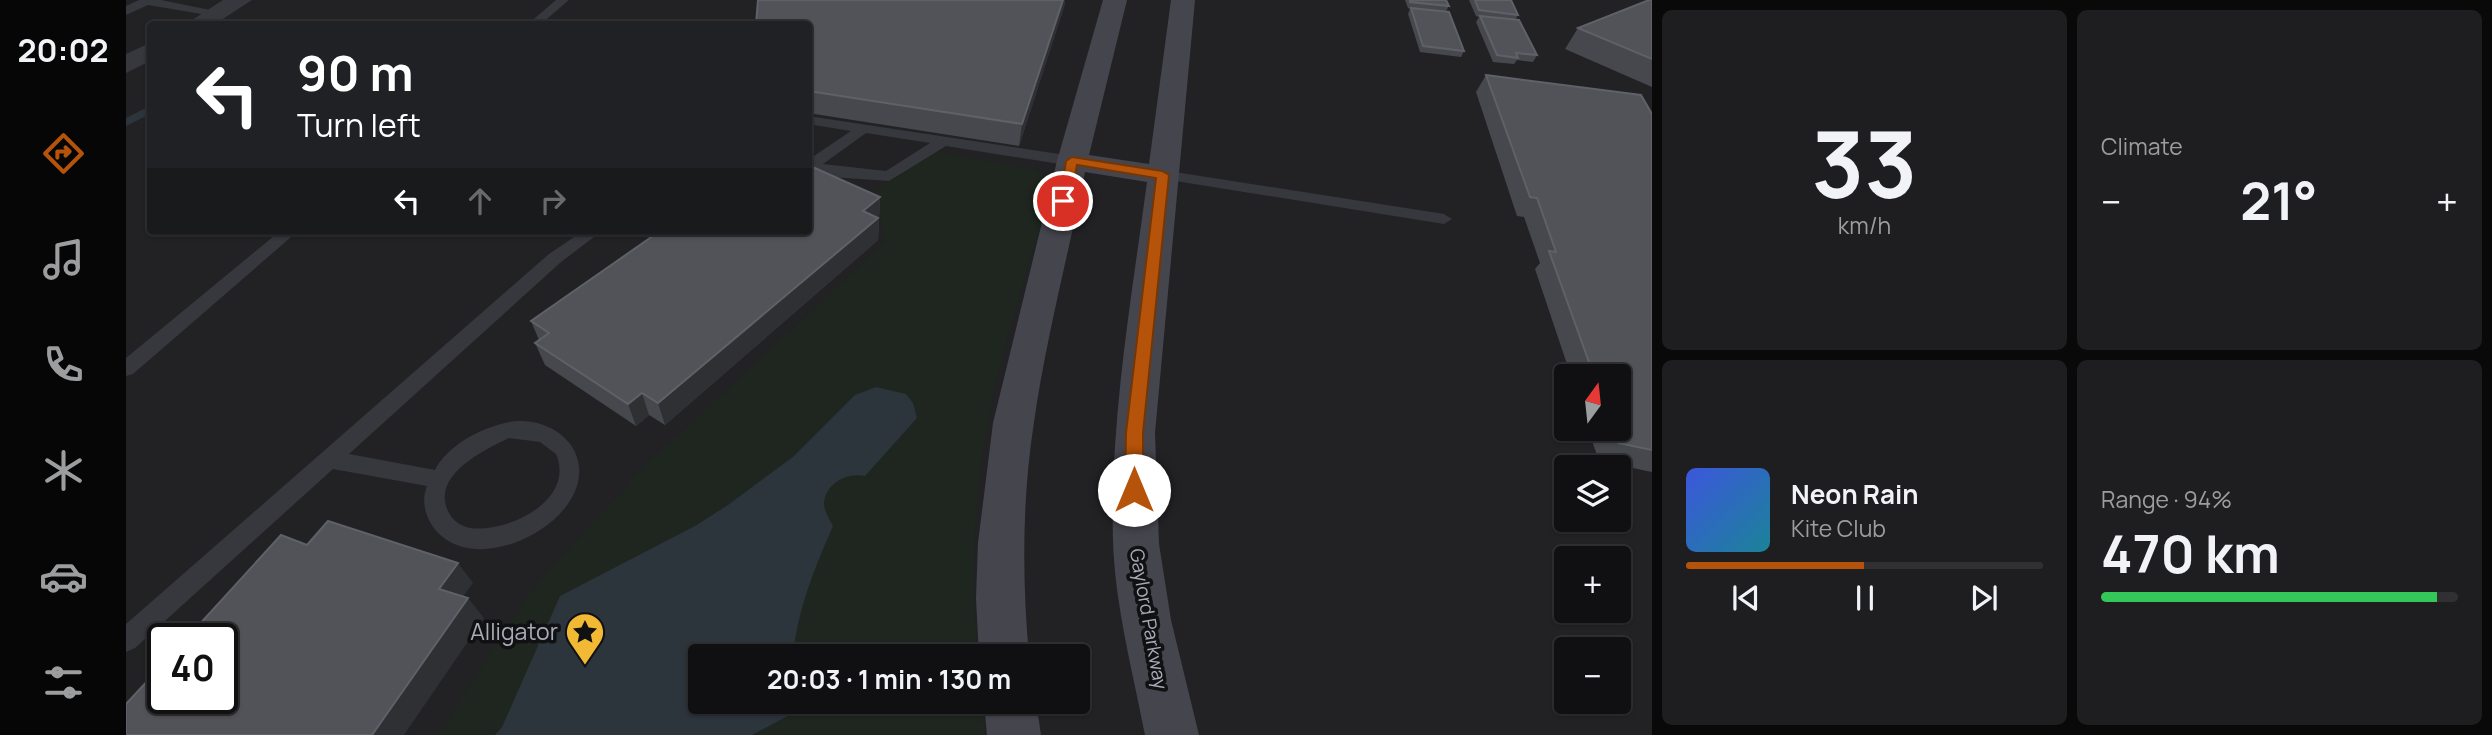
<!DOCTYPE html>
<meta charset="utf-8">
<style>
:root{--surface:#101012;--page:#1e1e20;--text:#f1f3f6;--muted:#9c9d9f;--line:#303032;--accent:#b45309}
body{margin:0;font-family:Manrope,sans-serif;background:var(--page);color:var(--text);height:100vh;display:flex;flex-direction:column;font-size:26px;white-space:nowrap}
*{box-sizing:border-box;margin:0}
p{font-size:23px;color:var(--muted)}
.icon{flex:none;width:38px;height:38px;fill:none;stroke:currentColor;stroke-width:2;stroke-linecap:round;stroke-linejoin:round}
.map{position:relative;flex:1;overflow:hidden}
.panel{display:flex;flex-direction:column;gap:10px;padding:10px;background:#09090a;width:840px}
.panel>*{flex:none}
.banner{position:absolute;left:21px;top:21px;width:665px;height:214px;border-radius:7px;box-shadow:0 2px 5px #0004,0 0 0 2px var(--line);background:#202124;color:#fff;overflow:hidden}
.needle{width:46px;rotate:15deg}
.fabs{position:absolute;left:1428px;top:364px;display:grid;gap:14px}
.fabs a{display:grid;place-items:center;width:77px;height:77px;border-radius:7px;background:var(--surface);box-shadow:0 2px 5px #0004,0 0 0 2px var(--line);font-size:35px}
.speed{position:absolute;left:21px;top:623px;display:flex;gap:14px;font-size:35px;font-weight:700;text-align:center}
.speed>*{display:grid;place-content:center;width:91px;height:91px;border-radius:50%;background:var(--surface);box-shadow:0 2px 5px #0004,0 0 0 2px var(--line);line-height:1}
.speed .limit{border:4px solid #111;border-radius:10px;background:#fff;color:#111}
.pin{position:absolute;display:grid;place-items:center;width:60px;height:60px;color:#fff;margin:-30px;border:4px solid #fff;border-radius:50%;box-shadow:0 2px 7px #0007}
.me{position:absolute;width:77px;margin:-38px;rotate:0deg;stroke-linejoin:round;filter:drop-shadow(0 0 5px #0008)}
.turn{display:flex;align-items:center;gap:24px;height:147px;padding:0 35px;font-size:32px}
.turn .icon{width:91px;height:91px;stroke-width:2.5}
.turn b{display:block;font-size:49px;line-height:60px}
.lanes{display:flex;align-items:center;height:66px;padding:0 35px;background:#0003;justify-content:center;gap:35px;direction:ltr}
.lanes .off{opacity:.35}
.big{font-size:52px;font-weight:700;line-height:1.1}
.panel .tile{flex:1;display:flex;flex-direction:column;justify-content:center;gap:10px;min-width:0;padding:0 24px;border-radius:10px;background:var(--page)}
.panel .dial{align-items:center;gap:0}
.dial b{font-size:91px;line-height:1}
.song{display:flex;align-items:center;gap:21px}
.cover{width:84px;height:84px;border-radius:10px;background:linear-gradient(135deg,hsl(230 70% 55%),hsl(190 70% 35%))}
.played{height:7px;border-radius:4px;background:linear-gradient(90deg,var(--accent) 50%,var(--line) 50%)}
.keys{display:flex;justify-content:space-around;direction:ltr}
.heat{display:flex;justify-content:space-between;align-items:center;font-size:38px;direction:ltr}
.charge{height:10px;border-radius:5px;background:linear-gradient(90deg,#34c759 94%,var(--line) 0)}
.panel .tiles{flex:1;display:grid;gap:10px;grid-template-columns:repeat(2,1fr)}
.trip{position:absolute;left:562px;top:644px;width:402px;height:70px;border-radius:7px;background:var(--surface);box-shadow:0 2px 5px #0004,0 0 0 2px var(--line);font-weight:700;line-height:70px;text-align:center}
main{display:flex;flex:1;min-height:0}
.tabs{display:flex;flex-direction:column;width:126px;justify-content:space-around;align-items:center;background:#060607;color:var(--muted)}
.tabs .icon{width:49px;height:49px}
.tabs .current{color:var(--accent)}
.tabs b{font-size:32px;color:var(--text)}
.map>svg:first-child{display:block}
.built{fill:#222225;fill-rule:evenodd}
.green{fill:#1e261f}
.water{fill:#2c343c}
.lines{fill:none;stroke-linecap:round;stroke-linejoin:round}
.stream{stroke:#2c343c;stroke-width:7}
.lane{fill:#37383d;fill-rule:evenodd}
.street{fill:#37383d;fill-rule:evenodd}
.secondary{fill:#45464d;fill-rule:evenodd}
.wall{fill:#47484d}
.shaded-wall{fill:#2f3033}
.building{fill:#525359;stroke:#5f6168;stroke-width:2}
.route{fill:#b45309;stroke:#753606;stroke-width:2}
.labels{text-anchor:middle;stroke-width:7;stroke-linejoin:round;paint-order:stroke}
.street-label{font-size:19px;fill:#a8acb8;stroke:#111113}
.near-poi-label{font-size:23px;fill:#a8acb8;stroke:#111113;text-anchor:end}
</style>
<main>
<nav class="tabs">
<b>20:02</b>
<svg class="icon current" aria-label="directions" viewBox="0 0 24 24"><path d="M12 3l9 9-9 9-9-9zM9 14v-3h6M13 9l2 2-2 2"/></svg>
<svg class="icon" aria-label="music" viewBox="0 0 24 24"><path d="M9 18V5l10-2v13"/><circle cx="6" cy="18" r="3"/><circle cx="16" cy="16" r="3"/></svg>
<svg class="icon" aria-label="phone" viewBox="0 0 24 24"><path d="M5 4h4l2 5-3 2q2 4 5 5l2-3 5 2v4C11 20 4 13 5 4z"/></svg>
<svg class="icon" aria-label="climate" viewBox="0 0 24 24"><path d="M12 3v18M4 7l16 10M4 17L20 7"/></svg>
<svg class="icon" aria-label="car" viewBox="0 0 24 24"><path d="M5 17H2v-5l4-1 3-4h7l3 4 3 1v5h-3M9 17h6M6 11h13"/><circle cx="7" cy="17" r="2"/><circle cx="17" cy="17" r="2"/></svg>
<svg class="icon" aria-label="filters" viewBox="0 0 24 24"><path d="M4 7h16M4 17h16"/><circle cx="9" cy="7" r="2"/><circle cx="15" cy="17" r="2"/></svg>
</nav>
<div class="map">
<svg width="1526" height="735" viewBox="0 0 1526 735">
<rect width="100%" height="100%" fill="#161618"/>
<path class="built" d="M 0,0 L 1526,0 L 1526,735 L 0,735 ZM 24,24 L 682,24 L 682,231 L 24,231 ZM 1440,376 L 1493,376 L 1493,429 L 1440,429 ZM 1440,467 L 1493,467 L 1493,520 L 1440,520 ZM 1440,558 L 1493,558 L 1493,611 L 1440,611 ZM 37,639 L 96,639 L 96,698 L 37,698 ZM 1440,649 L 1493,649 L 1493,702 L 1440,702 ZM 574,656 L 952,656 L 952,702 L 574,702 Z"/>
<path class="green" d="M 792,148 L 906,169 L 923,177 L 925,186 C 901,277 867,371 855,465 C 847,527 846,594 852,656 L 574,656 L 574,702 L 856,702 L 859,735 L 312,735 L 411,583 L 519,466 L 759,242 L 749,189 L 781,170 Z"/>
<path class="water" d="M 750,387 L 780,394 L 787,403 L 791,418 L 739,476 C 721,472 698,484 698,505 C 699,512 704,520 707,526 C 688,570 672,608 667,656 L 574,656 L 574,702 L 669,702 L 671,711 L 626,735 L 369,735 L 376,727 L 434,596 L 569,526 L 602,505 L 668,456 L 729,395 Z"/>
<g class="lines">
<path class="stream" d="M 0,122 L 24,110"/>
<path class="lane" d="M 13,0 L 35,0 L 99,13 L 93,17 L 22,5 L 0,15 L 0,6 Z
M 430,0 L 443,0 L 415,24 L 402,24 Z
M 682,116 L 946,156 L 954,161 L 946,166 L 820,146 L 763,181 L 706,177 L 682,170 L 682,160 L 725,131 L 682,124 ZM 740,133 L 804,143 L 760,171 L 697,164 Z
M 1036,170 L 1318,214 L 1326,219 L 1318,224 L 1031,178 L 1031,172 Z
M 154,231 L 172,231 L 7,374 L 0,376 L 0,358 Z
M 457,231 L 476,231 L 435,262 L 223,454 L 309,470 C 321,446 353,429 379,423 C 419,413 464,443 451,486 C 435,538 336,578 304,522 C 298,511 296,498 301,486 L 207,469 L 9,648 L 0,652 L 0,624 L 423,254 ZM 383,438 L 414,442 L 430,454 C 450,501 381,533 344,528 C 335,526 327,521 323,513 C 303,476 358,450 383,438 Z"/>
<path class="street" d="M 97,0 L 126,0 L 89,24 L 60,24 Z
M 24,43 L 24,61 L 0,73 L 0,54 Z"/>
<path class="secondary" d="M 977,0 L 1001,0 L 963,155 L 1023,164 L 1045,0 L 1069,0 L 1029,433 L 1033,544 L 1045,620 L 1073,735 L 1019,735 C 1007,672 989,606 987,541 C 984,419 1005,302 1021,182 L 959,172 C 942,255 920,339 908,422 C 896,499 896,579 903,656 L 853,656 L 850,598 L 852,543 L 867,423 L 931,161 Z
M 858,702 L 910,702 L 915,735 L 861,735 Z"/>
</g>
<path class="wall" d="M 632,0 L 939,0 L 938,7 L 893,146 L 682,113 L 682,24 Z
M 1279,0 L 1320,0 L 1323,6 L 1320,11 L 1338,51 L 1335,57 L 1294,52 L 1282,14 L 1284,9 L 1282,8 Z
M 1343,0 L 1385,0 L 1392,15 L 1389,20 L 1411,55 L 1407,62 L 1391,60 L 1388,64 L 1367,62 L 1350,22 L 1353,17 L 1350,16 Z
M 1526,0 L 1526,87 L 1439,49 L 1452,28 Z
M 1360,75 L 1526,114 L 1526,472 L 1473,461 L 1462,429 L 1493,429 L 1493,376 L 1445,376 L 1409,269 L 1414,263 L 1398,217 L 1391,216 L 1350,92 Z
M 754,197 L 752,240 L 539,425 L 523,415 L 510,426 L 419,365 L 409,343 L 413,340 L 405,321 Z"/>
<path class="shaded-wall" d="M 937,0 L 939,0 L 938,7 L 893,146 L 896,124 Z
M 754,197 L 752,240 L 539,425 L 532,403 L 737,211 Z
M 516,393 L 523,415 L 510,426 L 502,404 Z
M 332,563 L 347,583 L 329,608 L 313,589 Z
M 342,598 L 358,618 L 278,735 L 246,735 Z"/>
<path class="building" d="M 632,0 L 937,0 L 896,124 L 682,91 L 682,24 L 630,24 Z
M 1284,0 L 1320,0 L 1323,6 L 1284,2 Z
M 1349,0 L 1385,0 L 1392,15 L 1353,10 Z
M 1523,0 L 1526,0 L 1526,59 L 1452,28 Z
M 1285,8 L 1323,12 L 1338,51 L 1297,46 Z
M 1354,16 L 1393,20 L 1411,55 L 1390,53 L 1392,58 L 1371,55 Z
M 1360,75 L 1515,95 L 1526,114 L 1526,450 L 1492,443 L 1487,429 L 1493,429 L 1493,376 L 1468,376 L 1423,251 L 1430,252 L 1411,198 L 1404,197 Z
M 682,165 L 754,197 L 737,211 L 752,218 L 532,403 L 516,393 L 502,404 L 409,343 L 423,333 L 405,321 L 534,231 L 682,231 Z
M 202,521 L 332,563 L 313,589 L 342,598 L 246,735 L 0,735 L 0,704 L 37,664 L 37,698 L 96,698 L 96,639 L 60,639 L 155,535 L 181,545 Z"/>
<path class="route" d="M 946,157 L 1036,171 L 1043,175 L 1017,433 L 1017,490 L 1008,498 L 999,490 L 1000,433 L 1030,178 L 951,165 L 944,201 L 933,204 L 940,161 Z"/>
<defs>
<g id="sight-pin" transform="scale(2.0125)"><path d="M0 17L-7.5 6A9.5 9.5 0 1 1 7.5 6Z" fill="#f1b934" stroke="#111113"/><path d="M0-6L1.8-2.2L6-1.7L2.9 1.2L3.7 5.4L0 3.3L-3.7 5.4L-2.9 1.2L-6-1.7L-1.8-2.2Z" fill="#111"/></g>
</defs>
<g fill-rule="evenodd">
<use href="#sight-pin" x="459" y="632"/>
</g>
<g class="labels">
<g class="street-label">
<text transform="translate(1023 619) rotate(80)" y="7">Gaylord Parkway</text>
</g>
<g class="near-poi-label">
<text x="432" y="640">Alligator</text>
</g>
</g>
</svg>
<div class="fabs">
<a><svg class="needle" viewBox="-14 -14 28 28"><path d="M0-13l5 13h-10z" fill="#e53935"/><path d="M0 13l5-13h-10z" fill="#9c9d9f"/></svg></a>
<a><svg class="icon" aria-label="layers" viewBox="0 0 24 24"><path d="M12 4l9 5-9 5-9-5zM3 14l9 5 9-5"/></svg></a>
<a>+</a>
<a>−</a>
</div>
<div class="speed"><div class="limit">40</div></div>
<div class="pin" style="left:937px;top:201px;background:#d93025"><svg class="icon" aria-label="arrive" viewBox="0 0 24 24"><path d="M6 21V4h12l-3 4 3 4H6"/></svg></div>
<svg class="me" style="left:1008px;top:490px" viewBox="-20 -20 40 40"><circle r="19" fill="#fff"/><path d="M0-13L10 11 0 6-10 11z" fill="#b45309"/></svg>
<div class="trip">20:03 · 1 min · 130 m</div>
<div class="banner">
<div class="turn"><svg class="icon" aria-label="left" viewBox="0 0 24 24"><path d="M17 20v-9H6M10 6l-5 5 5 5"/></svg><div><b>90 m</b>Turn left</div></div>
<div class="lanes"><svg class="icon" aria-label="left" viewBox="0 0 24 24"><path d="M17 20v-9H6M10 6l-5 5 5 5"/></svg><svg class="icon off" aria-label="ahead" viewBox="0 0 24 24"><path d="M12 20V5M6 11l6-6 6 6"/></svg><svg class="icon off" aria-label="right" viewBox="0 0 24 24"><path d="M7 20v-9h11M14 6l5 5-5 5"/></svg></div>
</div>
</div>
<section class="panel">
<div class="tiles">
<div class="tile dial"><b>33</b><p>km/h</p></div>
<div class="tile"><p>Climate</p>
<div class="heat"><a>−</a><b class="big">21°</b><a>+</a></div>
</div>
<div class="tile">
<div class="song"><i class="cover"></i><div><b>Neon Rain</b><p>Kite Club</p></div></div>
<div class="played"></div>
<div class="keys"><svg class="icon" aria-label="previous" viewBox="0 0 24 24"><path d="M18 5L8 12l10 7zM5 5v14"/></svg><svg class="icon" aria-label="pause" viewBox="0 0 24 24"><path d="M8 5v14M16 5v14"/></svg><svg class="icon" aria-label="next" viewBox="0 0 24 24"><path d="M6 5l10 7-10 7zM19 5v14"/></svg></div>
</div>
<div class="tile"><p>Range · 94%</p><b class="big">470 km</b><div class="charge"></div></div>
</div>
</section>
</main>
